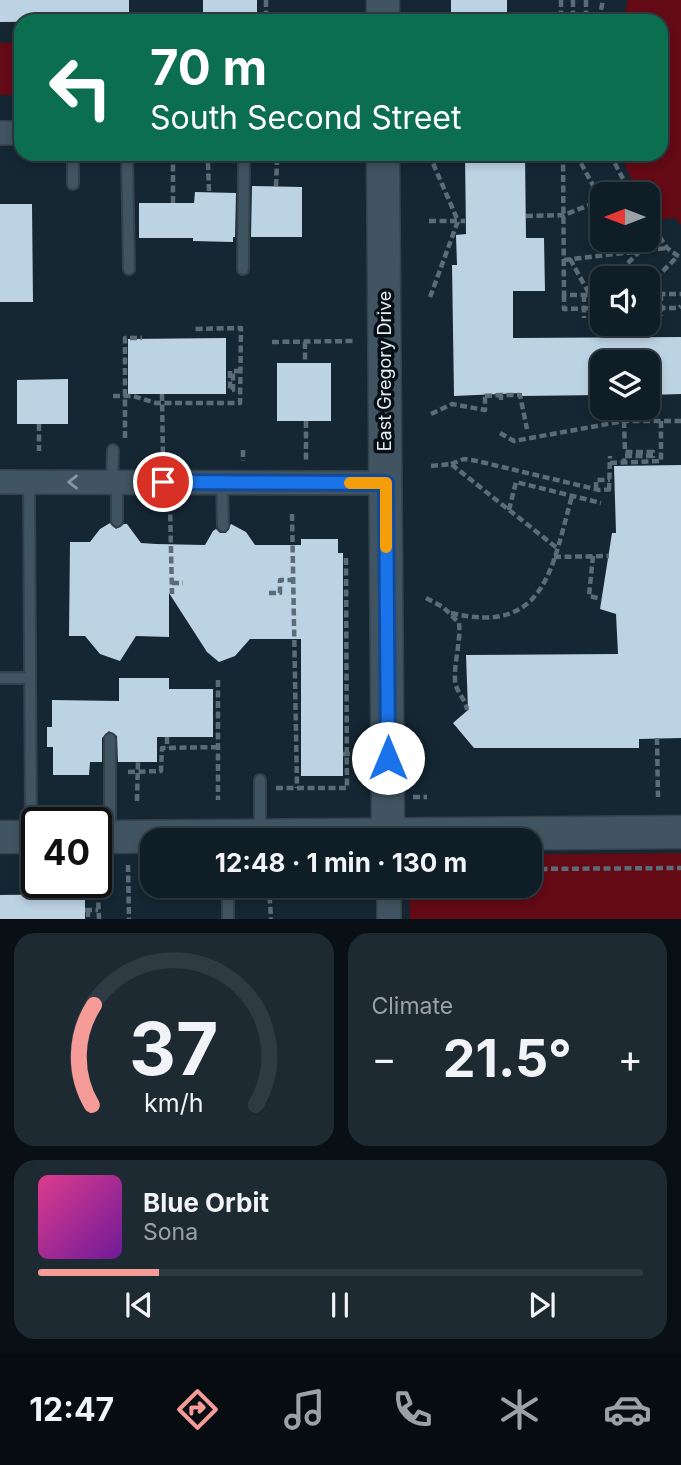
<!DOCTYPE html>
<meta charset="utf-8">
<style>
:root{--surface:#0f1d26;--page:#1d2a32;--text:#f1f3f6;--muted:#9ba2a7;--line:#2f3b43;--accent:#f59b98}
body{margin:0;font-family:Inter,sans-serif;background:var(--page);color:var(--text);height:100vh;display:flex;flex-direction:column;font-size:26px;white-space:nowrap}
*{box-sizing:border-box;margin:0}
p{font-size:23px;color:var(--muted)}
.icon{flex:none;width:38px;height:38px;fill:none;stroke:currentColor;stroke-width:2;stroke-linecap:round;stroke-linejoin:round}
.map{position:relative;height:919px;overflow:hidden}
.side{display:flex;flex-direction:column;gap:14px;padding:14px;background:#081015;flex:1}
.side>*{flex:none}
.top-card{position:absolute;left:14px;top:14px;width:654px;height:147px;border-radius:21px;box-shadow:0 4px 10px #0003,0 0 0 2px var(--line);background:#0b6e4f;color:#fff;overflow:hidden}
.needle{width:46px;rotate:270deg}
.buttons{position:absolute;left:590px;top:182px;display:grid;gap:14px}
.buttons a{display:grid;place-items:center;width:70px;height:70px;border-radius:14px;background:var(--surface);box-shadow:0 4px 10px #0003,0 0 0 2px var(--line);font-size:35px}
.speed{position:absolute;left:21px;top:807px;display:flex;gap:14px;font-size:35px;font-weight:700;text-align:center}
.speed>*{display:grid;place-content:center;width:91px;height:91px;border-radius:50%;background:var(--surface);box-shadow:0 4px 10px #0003,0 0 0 2px var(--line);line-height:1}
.speed .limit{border:4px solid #111;border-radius:10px;background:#fff;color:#111}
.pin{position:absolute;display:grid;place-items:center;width:60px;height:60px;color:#fff;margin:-30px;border:4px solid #fff;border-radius:50%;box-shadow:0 2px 7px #0007}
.me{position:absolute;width:77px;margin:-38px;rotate:0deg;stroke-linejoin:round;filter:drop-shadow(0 0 5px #0008)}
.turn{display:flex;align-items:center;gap:24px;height:147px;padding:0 21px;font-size:32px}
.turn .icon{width:91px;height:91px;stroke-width:2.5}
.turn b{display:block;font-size:49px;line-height:60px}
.big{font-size:52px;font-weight:700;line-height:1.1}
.side .tile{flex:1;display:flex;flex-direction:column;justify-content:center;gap:10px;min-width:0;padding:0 24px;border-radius:21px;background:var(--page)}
.side .dial{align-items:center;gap:0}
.dial svg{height:182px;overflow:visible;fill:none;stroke:var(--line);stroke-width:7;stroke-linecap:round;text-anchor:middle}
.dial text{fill:var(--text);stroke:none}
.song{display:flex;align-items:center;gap:21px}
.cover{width:84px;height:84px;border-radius:10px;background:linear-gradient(135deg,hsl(330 70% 55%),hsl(280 70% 35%))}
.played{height:7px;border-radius:4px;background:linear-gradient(90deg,var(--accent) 20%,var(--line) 20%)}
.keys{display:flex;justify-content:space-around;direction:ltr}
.heat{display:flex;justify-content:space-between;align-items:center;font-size:38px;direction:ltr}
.side .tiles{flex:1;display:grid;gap:14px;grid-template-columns:1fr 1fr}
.tile:last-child{grid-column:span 2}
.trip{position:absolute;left:140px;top:828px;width:402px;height:70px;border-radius:21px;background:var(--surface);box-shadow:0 4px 10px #0003,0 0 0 2px var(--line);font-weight:700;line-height:70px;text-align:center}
.tab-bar{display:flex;height:112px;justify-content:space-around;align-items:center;background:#060c0f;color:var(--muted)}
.tab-bar .icon{width:49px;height:49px}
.tab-bar .current{color:var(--accent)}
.tab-bar b{font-size:32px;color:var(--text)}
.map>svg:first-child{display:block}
.green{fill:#630a15}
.building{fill:#bcd3e3}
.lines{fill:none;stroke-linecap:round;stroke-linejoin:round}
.lane-casing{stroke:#32414a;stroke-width:14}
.street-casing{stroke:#32414a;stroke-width:26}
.secondary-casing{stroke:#32414a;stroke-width:35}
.path{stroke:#5c6c77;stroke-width:4.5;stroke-dasharray:7 3.5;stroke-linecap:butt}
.lane{stroke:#405461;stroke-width:10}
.street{stroke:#405461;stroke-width:23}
.secondary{stroke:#405461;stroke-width:32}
.oneway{stroke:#8999a4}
.route-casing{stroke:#114b97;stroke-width:18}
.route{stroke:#1a73e8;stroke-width:12}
.slow{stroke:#f59e0b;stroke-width:12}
.labels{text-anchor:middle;stroke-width:7;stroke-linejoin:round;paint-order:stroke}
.street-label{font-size:18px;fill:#e2edf5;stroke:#070f14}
</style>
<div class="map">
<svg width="681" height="919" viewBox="0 0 681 919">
<rect width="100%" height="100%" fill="#142733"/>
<path class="green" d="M 628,0 L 681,0 L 681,225 L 675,218 L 656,220 L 648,208 L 648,194 L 638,194 L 620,154 L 662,154 L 662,21 L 623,21 Z
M 21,42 L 21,95 L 0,95 L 0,43 Z
M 681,853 L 681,919 L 410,919 L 409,886 L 530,886 L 530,854 Z"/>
<path class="building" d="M 0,0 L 129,0 L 129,21 L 0,22 Z
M 203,0 L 257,0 L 257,21 L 203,21 Z
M 451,0 L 507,0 L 507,21 L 451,21 Z
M 465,154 L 525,154 L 526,238 L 544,238 L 545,291 L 513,291 L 513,338 L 681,337 L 681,394 L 648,395 L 648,362 L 602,362 L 602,395 L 522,396 L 522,393 L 454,396 L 452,265 L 457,265 L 456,235 L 466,234 Z
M 252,186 L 302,187 L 302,237 L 251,237 Z
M 195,192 L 236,193 L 235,237 L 233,237 L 233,242 L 193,241 L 193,238 L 139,238 L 139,203 L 194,203 Z
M 0,204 L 32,204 L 33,302 L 0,302 Z
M 226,338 L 226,394 L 128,394 L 128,339 Z
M 277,363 L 331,363 L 331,421 L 277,421 Z
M 68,379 L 68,424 L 17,424 L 17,380 Z
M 681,465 L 681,738 L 639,739 L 639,748 L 474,748 L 453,723 L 468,710 L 466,655 L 618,654 L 616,614 L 600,609 L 612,533 L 616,533 L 614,466 Z
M 110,523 L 116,529 L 124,524 L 127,524 L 141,543 L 156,544 L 205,545 L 213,531 L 216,529 L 220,533 L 226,533 L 231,524 L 246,532 L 255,545 L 301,545 L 301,539 L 338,539 L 338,553 L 343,553 L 343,776 L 301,776 L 301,639 L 250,639 L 235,656 L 219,662 L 207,652 L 169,593 L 169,637 L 136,636 L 120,661 L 100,654 L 85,636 L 69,636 L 70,542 L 90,542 L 100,529 Z
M 119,678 L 169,678 L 169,689 L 213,689 L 213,737 L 157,737 L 157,762 L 118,762 L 117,736 L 109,731 L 102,738 L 102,762 L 90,762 L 89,775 L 53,775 L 53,747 L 47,747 L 47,727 L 52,727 L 52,700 L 119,701 Z
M 85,894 L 85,919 L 0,919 L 0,895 Z"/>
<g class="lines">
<g class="lane-casing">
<path id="lane" d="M 127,154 L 129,269
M 73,184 L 73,154
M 243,269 L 244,154
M 29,482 L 31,833
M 112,482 L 113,450
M 117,482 L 117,521
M 222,482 L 223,526
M 0,678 L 30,678
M 260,832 L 260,780
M 110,834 L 110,739
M 228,886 L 228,919"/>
</g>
<g class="street-casing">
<path id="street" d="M 0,133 L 21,133
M 0,482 L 386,483
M 389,886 L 389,919"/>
</g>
<g class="secondary-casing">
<path id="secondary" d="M 383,0 L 383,21
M 383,154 L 388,834
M 0,837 L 37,837
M 96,837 L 681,832"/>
</g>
<path class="path" d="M 266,0 L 266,21
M 561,0 L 561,21
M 573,0 L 573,20
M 586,0 L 586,20
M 599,20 L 603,0
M 562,21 L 599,20
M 429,154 L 458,221 L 429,300
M 563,154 L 564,295 L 602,295
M 576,154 L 601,200
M 610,154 L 631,194
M 208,163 L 209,192
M 276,186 L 277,163
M 616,194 L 628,189
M 173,203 L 173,164
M 526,216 L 564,215 L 602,200
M 648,219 L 667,248 L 681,258
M 429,221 L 465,221
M 570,259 L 590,295
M 564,260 L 667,248
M 613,278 L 639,252
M 648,286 L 678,256
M 648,294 L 681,294
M 661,294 L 661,316
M 564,295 L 564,309 L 602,308
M 584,295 L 584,318
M 648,308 L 679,308 L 681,306
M 272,342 L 353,341
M 305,342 L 305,363
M 230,371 L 230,390 L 233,390 L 233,371 L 241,371
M 162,394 L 163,460
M 113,396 L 133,396 L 156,403 L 240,403 L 241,328 L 192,329
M 485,396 L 501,395
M 501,400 L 501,395 L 520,395 L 527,429
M 431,414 L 452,404 L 485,410 L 485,393
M 306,421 L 306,461
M 624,421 L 625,452 L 653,452 L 653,456 L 624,456 L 624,461
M 39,424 L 39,451
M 500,433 L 514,441 L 624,421 L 681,421
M 125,438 L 125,338 L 142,338
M 243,450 L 243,461
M 610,463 L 661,461 L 661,420
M 451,464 L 464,459 L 477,461 L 599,490 L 615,489
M 431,466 L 451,464 L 557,548
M 596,489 L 596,480 L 610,480
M 609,490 L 610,456
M 170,504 L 172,594
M 509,510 L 516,482 L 601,503
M 292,514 L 297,788
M 593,556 L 589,596 L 602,599
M 554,557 L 609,556
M 172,583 L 183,583
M 269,593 L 280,593 L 280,580 L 295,580
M 426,598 L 443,607 L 459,623 C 461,642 454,661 455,680 C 456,693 466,699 467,710
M 451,613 C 546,636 552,567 572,496
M 218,680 L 218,800
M 167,737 L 167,748
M 657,738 L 658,797
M 343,754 L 354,754
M 128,772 L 161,771 L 162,748 L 218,747
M 276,788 L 347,788 L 346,556
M 413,797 L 427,797
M 137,801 L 138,762
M 128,865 L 129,919
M 530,869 L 681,868
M 97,871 L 99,919
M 269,886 L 271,919
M 85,910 L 98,910
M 88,910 L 88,919"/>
<use href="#lane" class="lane"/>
<use href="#street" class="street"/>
<use href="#secondary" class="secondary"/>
</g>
<defs><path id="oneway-chevron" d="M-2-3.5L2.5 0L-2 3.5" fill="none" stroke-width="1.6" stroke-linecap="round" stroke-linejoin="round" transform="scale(1.75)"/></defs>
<use class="oneway" href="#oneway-chevron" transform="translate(73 482) rotate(180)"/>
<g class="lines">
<g class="route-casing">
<path id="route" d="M 163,482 L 386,483 L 388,758"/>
</g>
<use href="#route" class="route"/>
<path class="slow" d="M 350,483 L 386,483 L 386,547"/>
</g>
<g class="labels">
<g class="street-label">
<text transform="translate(385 371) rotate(-90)" y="6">East Gregory Drive</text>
</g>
</g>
</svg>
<div class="buttons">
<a><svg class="needle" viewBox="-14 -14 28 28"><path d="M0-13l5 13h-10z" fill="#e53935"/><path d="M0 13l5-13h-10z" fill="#9ba2a7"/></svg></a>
<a><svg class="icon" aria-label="sound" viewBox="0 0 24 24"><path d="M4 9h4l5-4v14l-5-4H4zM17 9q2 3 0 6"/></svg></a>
<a><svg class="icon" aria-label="layers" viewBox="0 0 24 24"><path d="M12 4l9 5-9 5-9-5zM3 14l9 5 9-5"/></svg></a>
</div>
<div class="speed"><div class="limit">40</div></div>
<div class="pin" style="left:163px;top:482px;background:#d93025"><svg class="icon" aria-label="arrive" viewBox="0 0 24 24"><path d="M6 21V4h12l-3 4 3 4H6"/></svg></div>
<svg class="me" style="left:388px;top:758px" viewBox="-20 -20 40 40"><circle r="19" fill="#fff"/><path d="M0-13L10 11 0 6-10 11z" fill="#1a73e8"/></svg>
<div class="trip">12:48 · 1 min · 130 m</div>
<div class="top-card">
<div class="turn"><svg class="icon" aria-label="left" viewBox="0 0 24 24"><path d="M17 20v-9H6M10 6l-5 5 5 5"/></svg><div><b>70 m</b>South Second Street</div></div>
</div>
</div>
<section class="side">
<div class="tiles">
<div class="tile dial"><svg viewBox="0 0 100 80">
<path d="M14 69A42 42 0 1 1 86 69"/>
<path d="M14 69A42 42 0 0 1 15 25" stroke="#f59b98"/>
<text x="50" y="56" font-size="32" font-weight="700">37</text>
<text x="50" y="72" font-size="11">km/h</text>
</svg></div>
<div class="tile"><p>Climate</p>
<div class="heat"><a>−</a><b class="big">21.5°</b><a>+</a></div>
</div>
<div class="tile">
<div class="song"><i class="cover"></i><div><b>Blue Orbit</b><p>Sona</p></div></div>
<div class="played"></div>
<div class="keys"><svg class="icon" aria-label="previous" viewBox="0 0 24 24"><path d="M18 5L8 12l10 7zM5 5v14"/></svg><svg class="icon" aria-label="pause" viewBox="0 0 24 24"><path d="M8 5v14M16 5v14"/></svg><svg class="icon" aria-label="next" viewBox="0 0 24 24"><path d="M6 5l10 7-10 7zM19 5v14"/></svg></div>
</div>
</div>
</section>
<nav class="tab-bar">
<b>12:47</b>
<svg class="icon current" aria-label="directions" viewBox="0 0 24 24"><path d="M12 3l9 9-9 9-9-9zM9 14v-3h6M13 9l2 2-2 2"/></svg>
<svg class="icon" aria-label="music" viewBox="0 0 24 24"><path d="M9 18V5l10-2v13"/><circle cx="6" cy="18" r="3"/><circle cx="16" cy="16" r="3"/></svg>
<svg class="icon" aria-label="phone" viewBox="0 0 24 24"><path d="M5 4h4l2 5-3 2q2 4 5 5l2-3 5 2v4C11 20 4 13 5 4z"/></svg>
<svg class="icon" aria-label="climate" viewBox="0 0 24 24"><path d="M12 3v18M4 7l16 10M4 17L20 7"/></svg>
<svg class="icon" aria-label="car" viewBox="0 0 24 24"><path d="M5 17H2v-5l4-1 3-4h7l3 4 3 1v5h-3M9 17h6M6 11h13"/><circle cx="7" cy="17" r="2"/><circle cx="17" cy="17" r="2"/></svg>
</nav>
